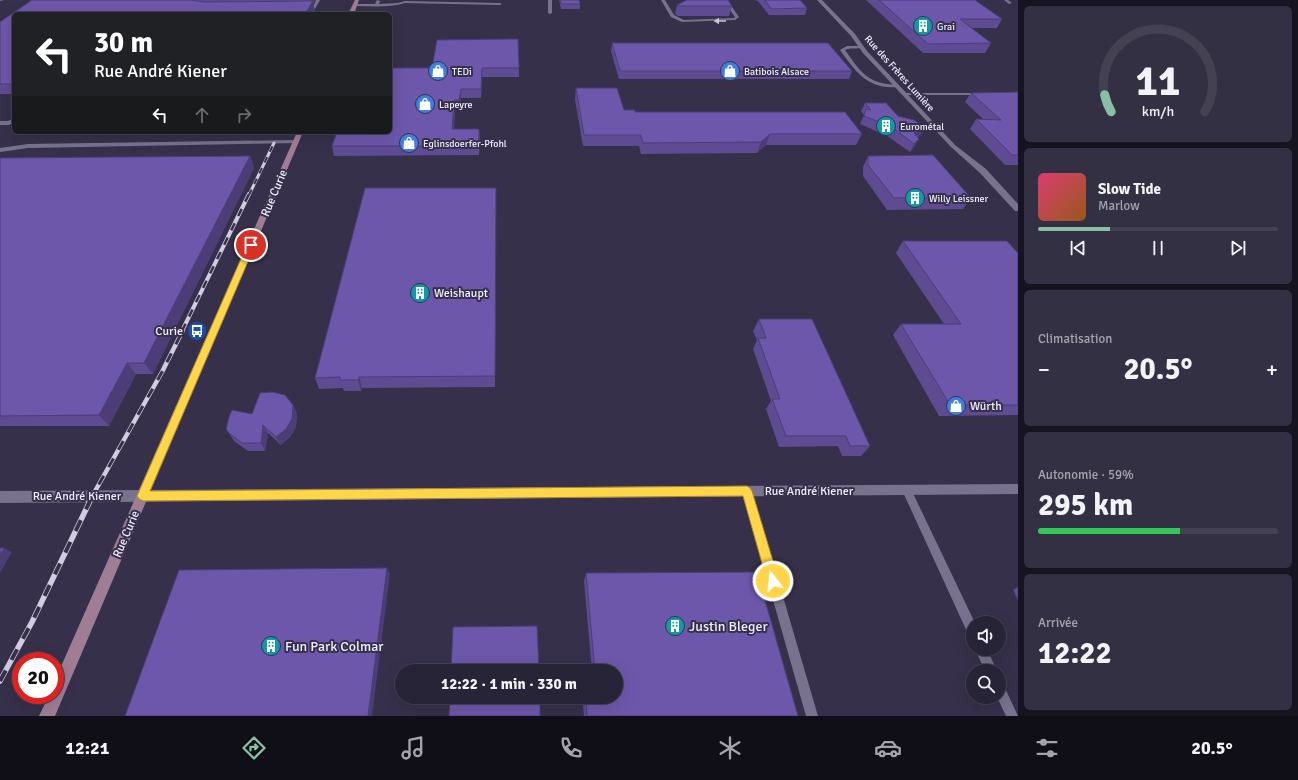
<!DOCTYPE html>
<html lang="fr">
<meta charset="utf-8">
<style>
:root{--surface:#282438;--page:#343043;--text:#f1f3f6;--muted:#a5a4ae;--line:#444153;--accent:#8abfa5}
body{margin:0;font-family:Signika,sans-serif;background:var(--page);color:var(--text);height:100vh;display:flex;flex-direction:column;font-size:15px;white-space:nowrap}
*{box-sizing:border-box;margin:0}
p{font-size:13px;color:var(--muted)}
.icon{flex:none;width:22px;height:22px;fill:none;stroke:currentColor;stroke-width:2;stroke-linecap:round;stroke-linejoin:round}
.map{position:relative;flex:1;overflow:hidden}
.side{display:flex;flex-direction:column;gap:6px;padding:6px;background:#16141f;width:280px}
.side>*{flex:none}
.guide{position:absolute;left:12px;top:12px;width:380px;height:122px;border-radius:6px;box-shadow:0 4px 16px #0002,0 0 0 1px var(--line);background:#202124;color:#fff;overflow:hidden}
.fabs{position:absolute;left:966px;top:616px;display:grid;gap:8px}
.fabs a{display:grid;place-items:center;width:40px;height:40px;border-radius:50%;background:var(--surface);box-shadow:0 4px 16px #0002,0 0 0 1px var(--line);font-size:20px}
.speed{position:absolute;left:12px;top:652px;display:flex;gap:8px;font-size:20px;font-weight:700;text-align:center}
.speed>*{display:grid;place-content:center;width:52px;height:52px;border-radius:50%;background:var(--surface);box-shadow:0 4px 16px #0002,0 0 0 1px var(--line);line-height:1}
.speed .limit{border:6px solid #d22;background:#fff;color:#111}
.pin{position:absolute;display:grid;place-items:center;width:34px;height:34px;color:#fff;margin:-17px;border:2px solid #fff;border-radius:50%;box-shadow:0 1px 4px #0007}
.me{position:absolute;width:44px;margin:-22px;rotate:344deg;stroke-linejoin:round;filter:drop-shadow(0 0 3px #0008)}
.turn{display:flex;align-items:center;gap:14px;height:84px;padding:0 16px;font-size:18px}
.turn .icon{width:52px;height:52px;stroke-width:2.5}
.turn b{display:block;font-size:28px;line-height:34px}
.lanes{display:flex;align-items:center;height:38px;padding:0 16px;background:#0003;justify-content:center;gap:20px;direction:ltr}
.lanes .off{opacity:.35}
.big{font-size:30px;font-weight:800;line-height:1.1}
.side .card{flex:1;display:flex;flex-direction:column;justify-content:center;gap:6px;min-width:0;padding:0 14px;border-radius:6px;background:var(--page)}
.side .dial{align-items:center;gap:0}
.dial svg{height:104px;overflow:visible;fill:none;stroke:var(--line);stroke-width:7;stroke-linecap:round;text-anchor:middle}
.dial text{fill:var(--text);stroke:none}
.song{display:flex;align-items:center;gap:12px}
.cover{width:48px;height:48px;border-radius:6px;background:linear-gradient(135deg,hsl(340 70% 55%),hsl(30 70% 35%))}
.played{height:4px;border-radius:2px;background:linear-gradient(90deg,var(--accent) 30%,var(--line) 30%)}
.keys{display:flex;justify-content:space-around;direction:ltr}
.heat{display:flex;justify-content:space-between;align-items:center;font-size:22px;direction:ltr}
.charge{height:6px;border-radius:3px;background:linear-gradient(90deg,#34c759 59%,var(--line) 0)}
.trip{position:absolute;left:395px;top:664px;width:228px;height:40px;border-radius:20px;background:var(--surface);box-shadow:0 4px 16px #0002,0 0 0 1px var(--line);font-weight:800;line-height:40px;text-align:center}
.dock{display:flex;height:64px;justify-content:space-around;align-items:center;background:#100e16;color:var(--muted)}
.dock .icon{width:28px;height:28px}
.dock .current{color:var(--accent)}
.dock b{font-size:18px;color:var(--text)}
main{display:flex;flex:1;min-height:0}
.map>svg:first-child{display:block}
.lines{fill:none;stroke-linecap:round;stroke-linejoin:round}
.service{fill:#78728f;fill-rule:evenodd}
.minor{fill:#78728f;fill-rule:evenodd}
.secondary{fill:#9f7e95;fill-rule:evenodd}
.rail-far3-casing{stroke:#d1cde0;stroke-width:3}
.rail-far2-casing{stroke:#d1cde0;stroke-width:4}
.rail-far1-casing{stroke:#d1cde0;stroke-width:4.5}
.rail-casing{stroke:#d1cde0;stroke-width:5.5}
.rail-far3{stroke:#36304a;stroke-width:2;stroke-dasharray:6;stroke-linecap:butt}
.rail-far2{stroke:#36304a;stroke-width:2.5;stroke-dasharray:8;stroke-linecap:butt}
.rail-far1{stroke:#36304a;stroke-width:3;stroke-dasharray:10;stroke-linecap:butt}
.rail{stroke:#36304a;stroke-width:4;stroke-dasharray:12;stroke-linecap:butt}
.wall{fill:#5e4b92}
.shaded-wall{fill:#4c3d77}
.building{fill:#6d57aa;stroke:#4c3d77}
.oneway{fill:#c6c2d7}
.route{fill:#ffd54a;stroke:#a68a30}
.labels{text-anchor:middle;stroke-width:4;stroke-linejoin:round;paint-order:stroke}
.far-poi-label{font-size:10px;fill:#f0edfe;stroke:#36304a;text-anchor:start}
.far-street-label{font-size:10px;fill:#f0edfe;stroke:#36304a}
.street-label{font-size:12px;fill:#f0edfe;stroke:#36304a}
.poi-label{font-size:12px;fill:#f0edfe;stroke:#36304a;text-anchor:start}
.near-poi-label{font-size:14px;fill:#f0edfe;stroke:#36304a;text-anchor:start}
</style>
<main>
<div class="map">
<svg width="1018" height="716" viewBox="0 0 1018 716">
<rect width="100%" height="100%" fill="#36304a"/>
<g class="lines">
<path class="service" d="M 0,0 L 4,0 L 0,1 Z
M 316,0 L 320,0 L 315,9 L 303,9 L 301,8 L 313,7 Z
M 377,0 L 380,1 L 379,4 L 398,3 L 405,1 L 500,3 L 502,4 L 500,5 L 405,3 C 389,8 371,6 355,6 L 353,5 L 355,4 L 375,4 Z
M 548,0 L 552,0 L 552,13 L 550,14 L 548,13 Z
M 661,0 L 665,0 L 674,15 L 684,20 L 734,18 L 735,17 L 723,0 L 727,0 L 739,17 L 735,20 L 682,22 L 671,17 Z
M 1004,0 L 1008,0 L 1012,3 L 1009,4 Z
M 847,46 L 861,46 L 863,47 C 858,50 850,47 845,50 C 861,72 866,83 896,85 L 898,85 L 898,87 C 868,90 855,71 840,50 Z
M 902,93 L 981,93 L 983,94 L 981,95 L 902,95 Z
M 14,118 L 14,122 L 9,125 L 0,125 L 0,121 L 8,121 Z
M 296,140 L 299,142 L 298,143 L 28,148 L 0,152 L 0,148 L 28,144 Z
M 907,486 L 910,487 L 975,623 L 973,623 L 973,638 L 969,636 L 902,490 L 904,487 Z
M 747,487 L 750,488 L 752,491 L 818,716 L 806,716 L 742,491 L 744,488 Z
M 975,649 L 987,649 L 997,671 L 985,671 Z
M 999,682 L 1003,684 L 1018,716 L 1006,716 L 997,697 L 999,697 Z"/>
<path class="minor" d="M 817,0 L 822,0 L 855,34 L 867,51 L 955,145 L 986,169 L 1018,204 L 1018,211 L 1015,211 L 980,173 L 951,147 L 863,53 L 851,36 Z
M 1018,484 L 1018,494 L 0,503 L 0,491 Z"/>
<path class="secondary" d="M 355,0 L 359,0 L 354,14 L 348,14 Z
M 297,132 L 303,132 L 55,716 L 39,716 L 49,695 L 55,695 L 55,680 Z"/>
<g class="rail-far3-casing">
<path id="rail-far3" d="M 249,195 L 274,143"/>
</g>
<g class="rail-far2-casing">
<path id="rail-far2" d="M 182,331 L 249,194"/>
</g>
<g class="rail-far1-casing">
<path id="rail-far1" d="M 89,502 L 162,372 L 183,330"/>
</g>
<g class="rail-casing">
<path id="rail" d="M 0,681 L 32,622 L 90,501"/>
</g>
<use href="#rail-far3" class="rail-far3"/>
<use href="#rail-far2" class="rail-far2"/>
<use href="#rail-far1" class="rail-far1"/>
<use href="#rail" class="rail"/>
</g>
<path class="wall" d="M 32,0 L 315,0 L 313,4 L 315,10 L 14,14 L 14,94 L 0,94 L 0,22 Z
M 559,0 L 579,0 L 580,4 L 580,9 L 561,9 Z
M 754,0 L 800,0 L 807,8 L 805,15 L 769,15 L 758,1 Z
M 866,0 L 975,0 L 1002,19 L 997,28 L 971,28 L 991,43 L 985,53 L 923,53 Z
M 677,5 L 732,6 L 729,16 L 678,16 L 675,14 Z
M 612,43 L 852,71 L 849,79 L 619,79 L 611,51 Z
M 390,68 L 519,68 L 519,77 L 482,77 L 481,98 L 461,98 L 460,109 L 455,109 L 454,129 L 480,138 L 479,155 L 334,156 L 332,146 Z
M 576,88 L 624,110 L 635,112 L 862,134 L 856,145 L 766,145 L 757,153 L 641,154 L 639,146 L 583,146 L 575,99 Z
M 1018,92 L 1018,165 L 1005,165 L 970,129 L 976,119 L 984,120 L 965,102 L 971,93 Z
M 865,103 L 898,116 L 920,136 L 918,137 L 914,147 L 910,152 L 887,136 L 860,124 L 864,115 L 861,111 Z
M 250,156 L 254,168 L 153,374 L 136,374 L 109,426 L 0,426 L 0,158 Z
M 868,156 L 971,198 L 963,209 L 887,210 L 863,176 L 863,167 Z
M 496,199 L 495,387 L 362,388 L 361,391 L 344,391 L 343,388 L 319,389 L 315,378 Z
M 903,241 L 1018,253 L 1018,415 L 939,416 L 893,335 L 901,324 L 944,324 L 896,253 Z
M 759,319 L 870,446 L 861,456 L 842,456 L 838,446 L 779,447 L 766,409 L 771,401 L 753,349 L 757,340 L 753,331 Z
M 297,413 L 296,427 L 290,437 L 281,445 L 268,433 L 265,451 L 248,451 L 234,441 L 229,433 L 252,414 Z
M 586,573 L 798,716 L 584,716 L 583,706 L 586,701 L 594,701 L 594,697 L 616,697 L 616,671 L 592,671 L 584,581 Z
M 1018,587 L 1018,600 L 1013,590 Z"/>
<path class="shaded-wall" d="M 311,0 L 315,0 L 313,4 L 315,10 L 313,14 L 305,14 L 311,3 Z
M 482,68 L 482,77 L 481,98 L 481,89 Z
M 461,89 L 461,98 L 460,109 L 459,100 Z
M 454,100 L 455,109 L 453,138 L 452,129 Z
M 925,128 L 920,136 L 910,141 L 914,133 Z
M 479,129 L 480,138 L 479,155 Z
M 770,134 L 766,145 L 757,153 L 761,142 Z
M 919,139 L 914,147 L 910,152 L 914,144 Z
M 250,156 L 254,168 L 153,374 L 144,363 Z
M 127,363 L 136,374 L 109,426 L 99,415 Z
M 359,377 L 362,388 L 361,391 L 358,380 Z
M 293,405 L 297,413 L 296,427 L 290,437 L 281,445 L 276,437 Z
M 263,425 L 268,433 L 265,451 L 261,443 Z
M 4,548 L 12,552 L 0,573 L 0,555 Z
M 387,568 L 390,574 L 372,716 L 368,716 Z"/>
<path class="building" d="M 32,0 L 191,0 L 204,2 L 313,1 L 305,14 L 14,14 L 14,84 L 0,84 L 0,22 Z
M 561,0 L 579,0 L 580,4 L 561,4 Z
M 687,0 L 728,0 L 732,6 L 680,6 L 677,5 Z
M 765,0 L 800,0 L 807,8 L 771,9 Z
M 879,0 L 975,0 L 1002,19 L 960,19 L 991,43 L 928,44 Z
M 518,39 L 519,68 L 482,68 L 481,89 L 461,89 L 459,100 L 454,100 L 452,129 L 479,129 L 479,146 L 332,146 L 337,132 L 390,132 L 390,68 L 432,68 L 437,40 Z
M 612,43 L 828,43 L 852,71 L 620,71 Z
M 576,88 L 617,88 L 624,110 L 635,110 L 635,112 L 845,112 L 862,134 L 770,134 L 761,142 L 643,143 L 641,135 L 584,135 Z
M 1018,92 L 1018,155 L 1012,155 L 976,119 L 1001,120 L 971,93 Z
M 865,103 L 886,103 L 898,116 L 914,120 L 925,128 L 914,133 L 919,139 L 914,144 L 892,127 L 864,116 L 866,109 L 871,110 Z
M 933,155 L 971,198 L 894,198 L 868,165 L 868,156 Z
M 250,156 L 144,363 L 127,363 L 99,415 L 0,416 L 0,158 Z
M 365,188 L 496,188 L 495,376 L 359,377 L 358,380 L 340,380 L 340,377 L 315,378 Z
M 903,241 L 1007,241 L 1018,253 L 1018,405 L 950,405 L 901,324 L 961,324 Z
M 759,319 L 812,319 L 870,446 L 850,446 L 846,436 L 786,436 L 772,399 L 780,399 L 758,338 L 766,338 Z
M 272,392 L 285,395 L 293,405 L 292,419 L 286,429 L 276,437 L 263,425 L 261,443 L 242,443 L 229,433 L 226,429 L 229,417 L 232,410 L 252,414 L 260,393 Z
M 0,548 L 4,548 L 0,555 Z
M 387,568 L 368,716 L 125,716 L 179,570 Z
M 757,572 L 798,716 L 587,716 L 586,701 L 598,701 L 597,697 L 616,697 L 616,671 L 595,671 L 586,573 Z
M 537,626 L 539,671 L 451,671 L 453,627 Z
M 450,697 L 540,697 L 540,716 L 449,716 Z"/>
<defs><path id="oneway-solid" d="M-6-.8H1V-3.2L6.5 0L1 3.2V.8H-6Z"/></defs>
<use class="oneway" href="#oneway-solid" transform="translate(720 21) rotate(180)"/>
<path class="route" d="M 251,242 L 255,245 L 150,491 L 747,486 L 750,488 L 752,491 L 779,581 L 777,585 L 773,587 L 768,585 L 767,581 L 743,496 L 143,501 L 139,499 L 137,496 L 247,245 Z"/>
<defs>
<g id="building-disc" transform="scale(1)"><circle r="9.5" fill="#0f9aa8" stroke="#36304a"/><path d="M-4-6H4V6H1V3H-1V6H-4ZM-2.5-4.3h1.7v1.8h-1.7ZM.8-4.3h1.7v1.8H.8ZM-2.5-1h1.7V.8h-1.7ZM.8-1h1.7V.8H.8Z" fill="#fff"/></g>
<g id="shop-disc" transform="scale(1)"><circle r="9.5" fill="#3f7fe0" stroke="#36304a"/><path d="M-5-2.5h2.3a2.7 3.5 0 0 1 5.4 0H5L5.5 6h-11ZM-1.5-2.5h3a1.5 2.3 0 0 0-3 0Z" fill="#fff"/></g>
<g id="bus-disc" transform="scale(1)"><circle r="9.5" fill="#1a4fb4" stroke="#36304a"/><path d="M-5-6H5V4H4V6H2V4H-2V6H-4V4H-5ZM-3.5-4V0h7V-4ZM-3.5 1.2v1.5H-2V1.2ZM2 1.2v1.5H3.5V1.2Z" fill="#fff"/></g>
</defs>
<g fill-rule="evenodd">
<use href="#building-disc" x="923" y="26"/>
<use href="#shop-disc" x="438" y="71"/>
<use href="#shop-disc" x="730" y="71"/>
<use href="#shop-disc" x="425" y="104"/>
<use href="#building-disc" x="886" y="126"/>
<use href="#shop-disc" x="409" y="143"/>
<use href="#building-disc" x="915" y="198"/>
<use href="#building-disc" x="420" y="293"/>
<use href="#bus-disc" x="197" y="331"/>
<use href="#shop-disc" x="956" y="406"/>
<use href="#building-disc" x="675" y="626"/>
<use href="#building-disc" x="271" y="646"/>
</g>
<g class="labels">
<g class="far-poi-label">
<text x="937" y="30">Grai</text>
<text x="452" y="75">TEDi</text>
<text x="744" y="75">Batibois Alsace</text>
<text x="439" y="108">Lapeyre</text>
<text x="900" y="130">Eurométal</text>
<text x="423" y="147">Eglinsdoerfer-Pfohl</text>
<text x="929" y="202">Willy Leissner</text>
</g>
<g class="far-street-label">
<text transform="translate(900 73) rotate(48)" y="4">Rue des Frères Lumière</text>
</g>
<g class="street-label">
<text transform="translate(274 193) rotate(-67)" y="4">Rue Curie</text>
<text x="809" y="495">Rue André Kiener</text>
<text x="77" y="500">Rue André Kiener</text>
<text transform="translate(126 534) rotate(-67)" y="4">Rue Curie</text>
</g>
<g class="poi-label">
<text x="434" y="297">Weishaupt</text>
<text x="183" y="335" text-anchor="end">Curie</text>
<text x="970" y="410">Würth</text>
</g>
<g class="near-poi-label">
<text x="689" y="631">Justin Bleger</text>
<text x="285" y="651">Fun Park Colmar</text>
</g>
</g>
</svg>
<div class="fabs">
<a><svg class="icon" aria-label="sound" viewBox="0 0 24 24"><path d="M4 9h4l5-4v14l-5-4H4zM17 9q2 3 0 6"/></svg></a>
<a><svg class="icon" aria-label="search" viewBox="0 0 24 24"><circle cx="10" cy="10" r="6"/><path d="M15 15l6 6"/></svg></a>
</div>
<div class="speed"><div class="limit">20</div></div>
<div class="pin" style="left:251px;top:245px;background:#d93025"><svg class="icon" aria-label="arrive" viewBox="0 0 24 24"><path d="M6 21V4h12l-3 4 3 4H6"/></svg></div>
<svg class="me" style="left:773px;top:581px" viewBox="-20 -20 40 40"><circle r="17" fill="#ffd54a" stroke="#fff" stroke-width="3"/><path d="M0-11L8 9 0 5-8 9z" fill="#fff"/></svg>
<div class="trip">12:22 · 1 min · 330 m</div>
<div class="guide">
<div class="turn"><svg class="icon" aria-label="left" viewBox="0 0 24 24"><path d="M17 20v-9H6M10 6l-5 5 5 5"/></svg><div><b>30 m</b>Rue André Kiener</div></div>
<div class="lanes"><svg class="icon" aria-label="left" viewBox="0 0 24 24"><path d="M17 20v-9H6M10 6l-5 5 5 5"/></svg><svg class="icon off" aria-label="ahead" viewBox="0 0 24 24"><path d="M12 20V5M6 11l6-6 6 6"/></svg><svg class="icon off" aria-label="right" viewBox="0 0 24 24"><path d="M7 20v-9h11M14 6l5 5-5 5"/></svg></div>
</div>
</div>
<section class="side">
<div class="card dial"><svg viewBox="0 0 100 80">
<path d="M14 69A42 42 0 1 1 86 69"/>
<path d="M14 69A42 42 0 0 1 9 56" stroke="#8abfa5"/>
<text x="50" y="56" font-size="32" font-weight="700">11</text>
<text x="50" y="72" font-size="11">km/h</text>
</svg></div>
<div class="card">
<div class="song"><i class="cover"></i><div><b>Slow Tide</b><p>Marlow</p></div></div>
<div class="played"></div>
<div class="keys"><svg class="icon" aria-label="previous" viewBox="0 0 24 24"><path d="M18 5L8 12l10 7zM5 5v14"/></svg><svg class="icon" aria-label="pause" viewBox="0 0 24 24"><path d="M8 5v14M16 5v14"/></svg><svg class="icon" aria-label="next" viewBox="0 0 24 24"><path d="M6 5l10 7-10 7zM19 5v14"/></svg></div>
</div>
<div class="card"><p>Climatisation</p>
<div class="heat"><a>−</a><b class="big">20.5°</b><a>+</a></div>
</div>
<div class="card"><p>Autonomie · 59%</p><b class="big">295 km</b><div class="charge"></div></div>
<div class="card"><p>Arrivée</p><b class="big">12:22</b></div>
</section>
</main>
<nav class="dock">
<b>12:21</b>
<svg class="icon current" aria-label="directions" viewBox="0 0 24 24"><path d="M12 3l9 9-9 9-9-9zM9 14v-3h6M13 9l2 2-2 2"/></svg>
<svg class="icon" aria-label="music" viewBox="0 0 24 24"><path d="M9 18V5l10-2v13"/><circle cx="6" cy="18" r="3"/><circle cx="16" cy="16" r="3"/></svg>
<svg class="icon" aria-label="phone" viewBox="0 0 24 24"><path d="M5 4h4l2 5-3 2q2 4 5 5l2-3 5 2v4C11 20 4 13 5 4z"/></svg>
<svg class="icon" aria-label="climate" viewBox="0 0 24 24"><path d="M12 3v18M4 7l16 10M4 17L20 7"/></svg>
<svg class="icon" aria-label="car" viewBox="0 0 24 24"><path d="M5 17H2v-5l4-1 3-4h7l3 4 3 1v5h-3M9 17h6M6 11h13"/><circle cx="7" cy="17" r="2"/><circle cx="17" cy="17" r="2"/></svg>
<svg class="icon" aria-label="filters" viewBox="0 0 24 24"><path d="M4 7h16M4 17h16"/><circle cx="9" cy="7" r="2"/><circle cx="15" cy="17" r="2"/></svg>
<b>20.5°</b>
</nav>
